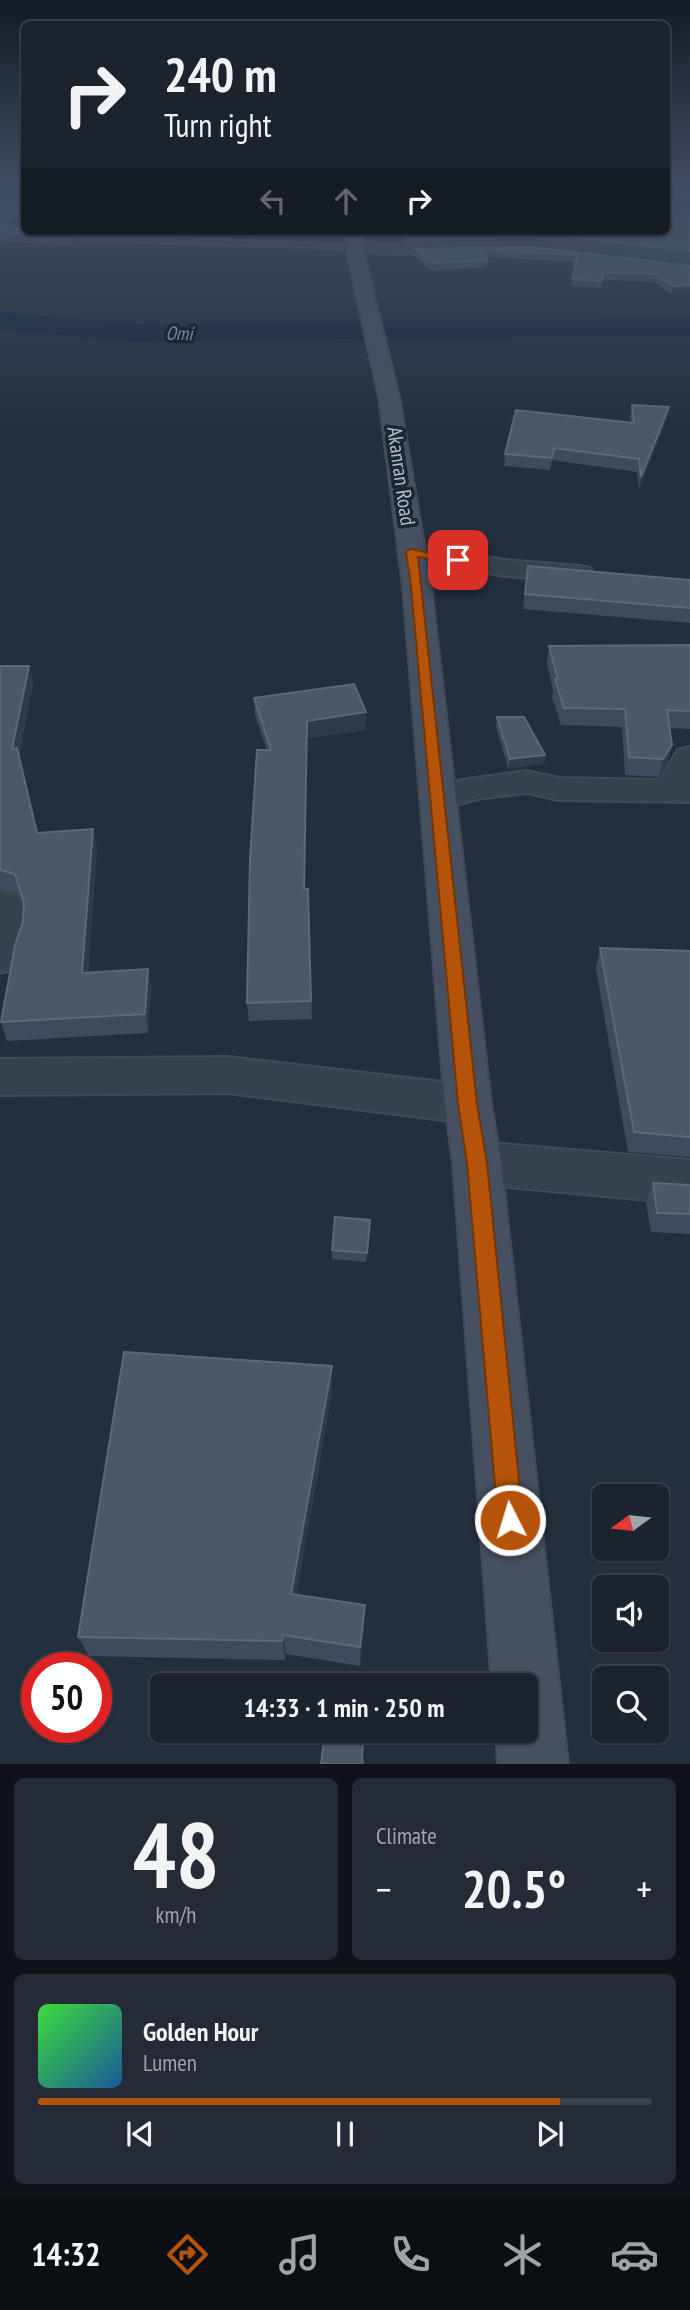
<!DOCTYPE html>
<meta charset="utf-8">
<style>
:root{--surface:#1b232e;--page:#242b36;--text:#f1f3f6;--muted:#a0a4aa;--line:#39404a;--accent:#b45309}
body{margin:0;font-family:"PT Sans Narrow",sans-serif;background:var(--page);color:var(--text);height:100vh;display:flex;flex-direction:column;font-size:26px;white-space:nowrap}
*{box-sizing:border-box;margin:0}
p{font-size:23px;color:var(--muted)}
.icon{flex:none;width:38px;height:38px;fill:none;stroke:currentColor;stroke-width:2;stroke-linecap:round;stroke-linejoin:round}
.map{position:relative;height:1764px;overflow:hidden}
.panel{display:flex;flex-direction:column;gap:14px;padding:14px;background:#0f1319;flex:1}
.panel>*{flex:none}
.banner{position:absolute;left:21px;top:21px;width:649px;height:214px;border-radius:10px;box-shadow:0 2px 5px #0004,0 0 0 2px var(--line);background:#1b232e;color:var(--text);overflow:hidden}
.needle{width:46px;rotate:255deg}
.tools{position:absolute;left:592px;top:1484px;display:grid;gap:14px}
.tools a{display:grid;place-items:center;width:77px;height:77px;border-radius:10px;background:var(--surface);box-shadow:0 2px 5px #0004,0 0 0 2px var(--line);font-size:35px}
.speed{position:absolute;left:21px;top:1652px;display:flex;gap:14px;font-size:35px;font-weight:700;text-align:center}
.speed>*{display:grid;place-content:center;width:91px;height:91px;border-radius:50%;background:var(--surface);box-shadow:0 2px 5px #0004,0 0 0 2px var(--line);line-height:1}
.speed .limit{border:10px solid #d22;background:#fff;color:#111}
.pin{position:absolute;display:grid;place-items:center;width:60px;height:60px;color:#fff;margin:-30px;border-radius:14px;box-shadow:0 4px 10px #0006}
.me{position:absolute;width:77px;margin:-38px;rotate:355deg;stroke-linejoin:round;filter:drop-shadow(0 0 5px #0008)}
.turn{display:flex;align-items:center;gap:24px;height:147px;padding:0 28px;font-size:32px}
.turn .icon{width:91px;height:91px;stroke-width:2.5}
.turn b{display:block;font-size:49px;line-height:60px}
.lanes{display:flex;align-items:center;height:66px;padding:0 28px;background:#0003;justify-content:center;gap:35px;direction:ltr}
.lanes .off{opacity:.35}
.big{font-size:52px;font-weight:700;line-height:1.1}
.panel .card{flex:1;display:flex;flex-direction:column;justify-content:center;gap:10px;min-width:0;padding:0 24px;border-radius:10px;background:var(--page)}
.panel .dial{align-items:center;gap:0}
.dial b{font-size:91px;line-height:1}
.song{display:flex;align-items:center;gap:21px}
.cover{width:84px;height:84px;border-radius:10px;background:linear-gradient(135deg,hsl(120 70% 55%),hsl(210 70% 35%))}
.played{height:7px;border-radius:4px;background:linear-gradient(90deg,var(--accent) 85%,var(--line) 85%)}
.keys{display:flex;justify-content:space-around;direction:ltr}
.heat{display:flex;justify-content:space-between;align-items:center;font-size:38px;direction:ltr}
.panel .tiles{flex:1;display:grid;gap:14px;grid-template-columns:1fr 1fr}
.card:last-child{grid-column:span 2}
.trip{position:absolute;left:150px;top:1673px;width:388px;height:70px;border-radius:10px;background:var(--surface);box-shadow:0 2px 5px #0004,0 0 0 2px var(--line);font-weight:700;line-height:70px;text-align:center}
.menu{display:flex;height:112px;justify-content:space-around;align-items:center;background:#0b0e12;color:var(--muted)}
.menu .icon{width:49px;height:49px}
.menu .selected{color:var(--accent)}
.menu b{font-size:32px;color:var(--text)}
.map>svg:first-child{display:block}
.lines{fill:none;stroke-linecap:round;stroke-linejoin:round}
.river{fill:#17263c;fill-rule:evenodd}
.lane-casing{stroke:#414a57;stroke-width:4}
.street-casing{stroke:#414a57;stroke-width:4}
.secondary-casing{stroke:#414a57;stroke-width:4}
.lane{fill:#38414e;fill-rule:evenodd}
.street{fill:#38414e;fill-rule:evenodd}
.secondary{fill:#465061;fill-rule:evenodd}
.wall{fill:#3f4b5c}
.shaded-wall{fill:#2f3b4b}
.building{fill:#4b5868;stroke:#5c6777;stroke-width:2}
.route{fill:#b45309;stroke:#753606;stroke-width:2}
.labels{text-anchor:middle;stroke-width:7;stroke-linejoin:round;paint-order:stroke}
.far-water-label{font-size:19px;font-style:italic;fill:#6d86a8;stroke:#1d2633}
.street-label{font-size:21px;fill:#b4bcc9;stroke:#1d2633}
</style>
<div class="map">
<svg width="690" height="1764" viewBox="0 0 690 1764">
<rect width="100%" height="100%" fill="#242f3e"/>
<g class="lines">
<path class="river" d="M 0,312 L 134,324 L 359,321 L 370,323 L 375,330 L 370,337 L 359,339 L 134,342 L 0,330 Z
M 690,319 L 690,337 L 390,338 L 379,336 L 374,329 L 379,322 L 390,320 Z"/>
<g class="lane-casing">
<path id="lane" d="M 24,223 L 24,228 L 20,231 L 25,233 L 354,245 L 358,247 L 354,249 L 58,239 L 24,237 L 12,233 L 12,229 Z"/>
</g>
<g class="street-casing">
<path id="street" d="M 354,242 L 398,245 L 531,242 L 690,261 L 690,271 L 531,252 L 398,254 L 349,250 L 346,247 L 349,244 Z
M 411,544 L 505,560 L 580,566 L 590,568 L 594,574 L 590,580 L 580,582 L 505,576 L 402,558 L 398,552 L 402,546 Z
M 690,747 L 690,802 L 559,800 L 527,793 L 477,799 L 438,810 L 425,807 L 420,799 L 425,791 L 462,780 L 527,771 L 559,778 L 660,780 L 678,750 Z
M 0,890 L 18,894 C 32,918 28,945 15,969 L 0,973 Z
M 228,1057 L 468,1085 L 484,1090 L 491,1104 L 484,1118 L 468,1123 L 228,1093 L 0,1095 L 0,1059 Z
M 477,1142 L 690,1160 L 690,1204 L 477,1184 L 460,1178 L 453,1163 L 460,1148 Z"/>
</g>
<g class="secondary-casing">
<path id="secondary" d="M 347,231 L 361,231 L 362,247 L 399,397 L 431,586 L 491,1104 L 501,1163 L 568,1764 L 498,1764 L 496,1731 L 527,1731 L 527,1685 L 492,1685 L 453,1163 L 445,1104 L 403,586 L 379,397 L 346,247 Z"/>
</g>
<use href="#lane" class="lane"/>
<use href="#street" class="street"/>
<use href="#secondary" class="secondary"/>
</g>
<path class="wall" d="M 667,185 L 690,185 L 690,204 L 667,204 Z
M 0,196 L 24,198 L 24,224 L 24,221 L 13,227 L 22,230 L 76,233 L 77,242 L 72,246 L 0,241 Z
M 690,210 L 690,259 L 531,239 L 405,242 L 397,231 L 667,231 L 668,211 Z
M 42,231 L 93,231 L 91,233 Z
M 532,247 L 690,266 L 690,293 L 672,294 L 654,282 L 602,280 L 601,288 L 571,286 L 576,262 L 486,257 L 488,260 L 487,267 L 432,271 L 414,256 L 415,249 Z
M 632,405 L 667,418 L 639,489 L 637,472 L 552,460 L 550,470 L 504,466 L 505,454 L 631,423 L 630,417 Z
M 528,566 L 690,580 L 690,623 L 523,609 Z
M 690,645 L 690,729 L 669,728 L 672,745 L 667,763 L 659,777 L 625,775 L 622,727 L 561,725 L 552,697 L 553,690 L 547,663 L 549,646 Z
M 0,666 L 29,666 L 33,684 L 19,756 L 37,833 L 97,848 L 88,972 L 148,969 L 151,988 L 148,1033 L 7,1041 L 1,1022 L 23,922 L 24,905 L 20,893 L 0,888 Z
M 254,698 L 366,730 L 307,738 L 305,889 L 308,889 L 312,1019 L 249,1021 L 247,1003 L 267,750 L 255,715 Z
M 497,717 L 545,755 L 544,764 L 508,768 L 496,727 Z
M 600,948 L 690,951 L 690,1157 L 628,1152 L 596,969 Z
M 653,1183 L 690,1185 L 690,1234 L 651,1232 L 646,1203 Z
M 370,1220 L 366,1262 L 332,1259 L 332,1250 Z
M 332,1392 L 296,1595 L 364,1626 L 360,1666 L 286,1654 L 285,1660 L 89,1656 L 78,1637 Z"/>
<path class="shaded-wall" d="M 23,211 L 24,220 L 9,229 L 10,235 L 8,220 Z
M 76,233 L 77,242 L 72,246 L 71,236 Z
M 690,285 L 690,293 L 672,294 L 673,286 Z
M 669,407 L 667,418 L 639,489 L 641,477 Z
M 29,666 L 33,684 L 19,756 L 12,749 Z
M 366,712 L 366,730 L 307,738 L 305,907 L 307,721 Z
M 672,745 L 667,763 L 659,777 L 663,759 Z
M 545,755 L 544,764 L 508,768 L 510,759 Z
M 93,829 L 97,848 L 86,992 L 82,973 Z
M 148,969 L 151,988 L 148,1033 L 145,1014 Z
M 332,1366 L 332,1392 L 293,1615 L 291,1594 Z
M 365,1605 L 364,1626 L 360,1666 L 360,1647 Z
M 283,1635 L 286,1654 L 285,1660 L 282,1641 Z"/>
<path class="building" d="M 667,185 L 690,185 L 690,198 L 668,198 L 667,199 Z
M 0,196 L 24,198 L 24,221 L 23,211 L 8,220 L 8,225 L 24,231 L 76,233 L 71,236 L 0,232 Z
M 667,205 L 668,211 L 690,210 L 690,251 L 532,232 L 405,235 L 402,231 L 667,231 Z
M 532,247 L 690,266 L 690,285 L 673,286 L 655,274 L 603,272 L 602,281 L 572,279 L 577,255 L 481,249 L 488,260 L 433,263 L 415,249 Z
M 632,405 L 669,407 L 641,477 L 639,459 L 554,448 L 552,458 L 505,454 L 516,410 L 634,423 Z
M 528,566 L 690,580 L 690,608 L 525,594 Z
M 690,645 L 690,711 L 667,710 L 672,745 L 663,759 L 629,757 L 625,709 L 564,708 L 555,679 L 558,679 L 549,646 Z
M 0,666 L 29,666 L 12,749 L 17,748 L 37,833 L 93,829 L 82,973 L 148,969 L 145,1014 L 1,1022 L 15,945 L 23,922 L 24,903 L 15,874 L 0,870 Z
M 354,684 L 366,712 L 307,721 L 304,889 L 308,889 L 311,1001 L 247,1003 L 250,859 L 257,750 L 271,750 L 254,698 Z
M 497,717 L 524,717 L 545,755 L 510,759 Z
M 600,948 L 690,951 L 690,1137 L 634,1132 Z
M 653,1183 L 690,1185 L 690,1214 L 657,1213 Z
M 335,1217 L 370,1220 L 367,1253 L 332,1250 Z
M 124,1352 L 332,1366 L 291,1594 L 365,1605 L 360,1647 L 283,1635 L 282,1641 L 78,1637 Z
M 325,1731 L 364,1731 L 362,1756 L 363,1764 L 321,1764 Z"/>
<linearGradient id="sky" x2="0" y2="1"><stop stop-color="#141a22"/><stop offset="0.43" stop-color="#3f4d63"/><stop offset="1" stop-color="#3f4d63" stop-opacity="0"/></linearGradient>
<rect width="690" height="432" fill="url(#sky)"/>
<path class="route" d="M 411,549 L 464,560 L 458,564 L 418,557 L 477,1104 L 487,1163 L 523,1520 L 519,1529 L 510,1533 L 501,1529 L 498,1520 L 467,1163 L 458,1104 L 411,586 L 406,552 Z"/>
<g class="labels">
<g class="far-water-label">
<text transform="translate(179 333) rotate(1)" y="7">Omi</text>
</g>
<g class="street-label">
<text transform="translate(401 476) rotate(82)" y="7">Akanran Road</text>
</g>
</g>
</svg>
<div class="tools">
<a><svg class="needle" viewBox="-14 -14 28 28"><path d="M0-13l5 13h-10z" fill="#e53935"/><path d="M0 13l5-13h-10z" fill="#a0a4aa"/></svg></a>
<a><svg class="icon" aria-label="sound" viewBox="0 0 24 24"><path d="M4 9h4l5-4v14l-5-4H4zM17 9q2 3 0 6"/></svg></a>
<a><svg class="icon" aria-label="search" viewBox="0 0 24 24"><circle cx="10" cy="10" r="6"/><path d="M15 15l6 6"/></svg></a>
</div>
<div class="speed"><div class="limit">50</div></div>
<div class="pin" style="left:458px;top:560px;background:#d93025"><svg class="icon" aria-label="arrive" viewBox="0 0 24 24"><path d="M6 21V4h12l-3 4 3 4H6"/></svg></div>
<svg class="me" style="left:510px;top:1520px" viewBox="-20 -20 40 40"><circle r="17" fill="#b45309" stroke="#fff" stroke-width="3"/><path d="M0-11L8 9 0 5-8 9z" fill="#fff"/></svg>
<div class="trip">14:33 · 1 min · 250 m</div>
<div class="banner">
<div class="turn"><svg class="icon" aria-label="right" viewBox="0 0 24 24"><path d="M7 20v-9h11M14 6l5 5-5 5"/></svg><div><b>240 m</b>Turn right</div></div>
<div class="lanes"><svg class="icon off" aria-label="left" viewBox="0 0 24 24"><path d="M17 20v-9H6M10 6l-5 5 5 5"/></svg><svg class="icon off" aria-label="ahead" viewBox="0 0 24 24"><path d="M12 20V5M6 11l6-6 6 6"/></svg><svg class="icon" aria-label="right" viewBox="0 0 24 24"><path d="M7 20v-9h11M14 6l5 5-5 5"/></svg></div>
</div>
</div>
<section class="panel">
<div class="tiles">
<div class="card dial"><b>48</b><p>km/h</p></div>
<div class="card"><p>Climate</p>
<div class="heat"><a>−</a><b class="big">20.5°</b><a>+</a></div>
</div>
<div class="card">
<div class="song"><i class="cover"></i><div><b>Golden Hour</b><p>Lumen</p></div></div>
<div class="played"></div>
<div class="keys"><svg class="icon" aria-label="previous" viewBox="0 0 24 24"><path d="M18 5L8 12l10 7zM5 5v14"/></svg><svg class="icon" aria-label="pause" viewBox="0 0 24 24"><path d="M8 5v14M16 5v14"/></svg><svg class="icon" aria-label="next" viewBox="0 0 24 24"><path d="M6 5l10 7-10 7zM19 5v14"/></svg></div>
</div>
</div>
</section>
<nav class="menu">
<b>14:32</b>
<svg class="icon selected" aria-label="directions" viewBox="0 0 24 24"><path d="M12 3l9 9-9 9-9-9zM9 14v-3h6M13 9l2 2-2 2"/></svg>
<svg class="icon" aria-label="music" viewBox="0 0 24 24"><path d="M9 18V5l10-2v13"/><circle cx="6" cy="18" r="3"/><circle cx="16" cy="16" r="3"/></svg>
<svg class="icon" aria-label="phone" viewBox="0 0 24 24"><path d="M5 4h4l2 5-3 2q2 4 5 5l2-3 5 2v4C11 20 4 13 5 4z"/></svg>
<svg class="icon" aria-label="climate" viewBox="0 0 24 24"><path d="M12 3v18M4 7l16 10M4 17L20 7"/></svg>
<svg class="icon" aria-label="car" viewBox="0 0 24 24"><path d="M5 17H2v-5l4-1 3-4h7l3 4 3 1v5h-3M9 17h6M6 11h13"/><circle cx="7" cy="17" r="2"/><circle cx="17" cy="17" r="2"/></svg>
</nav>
